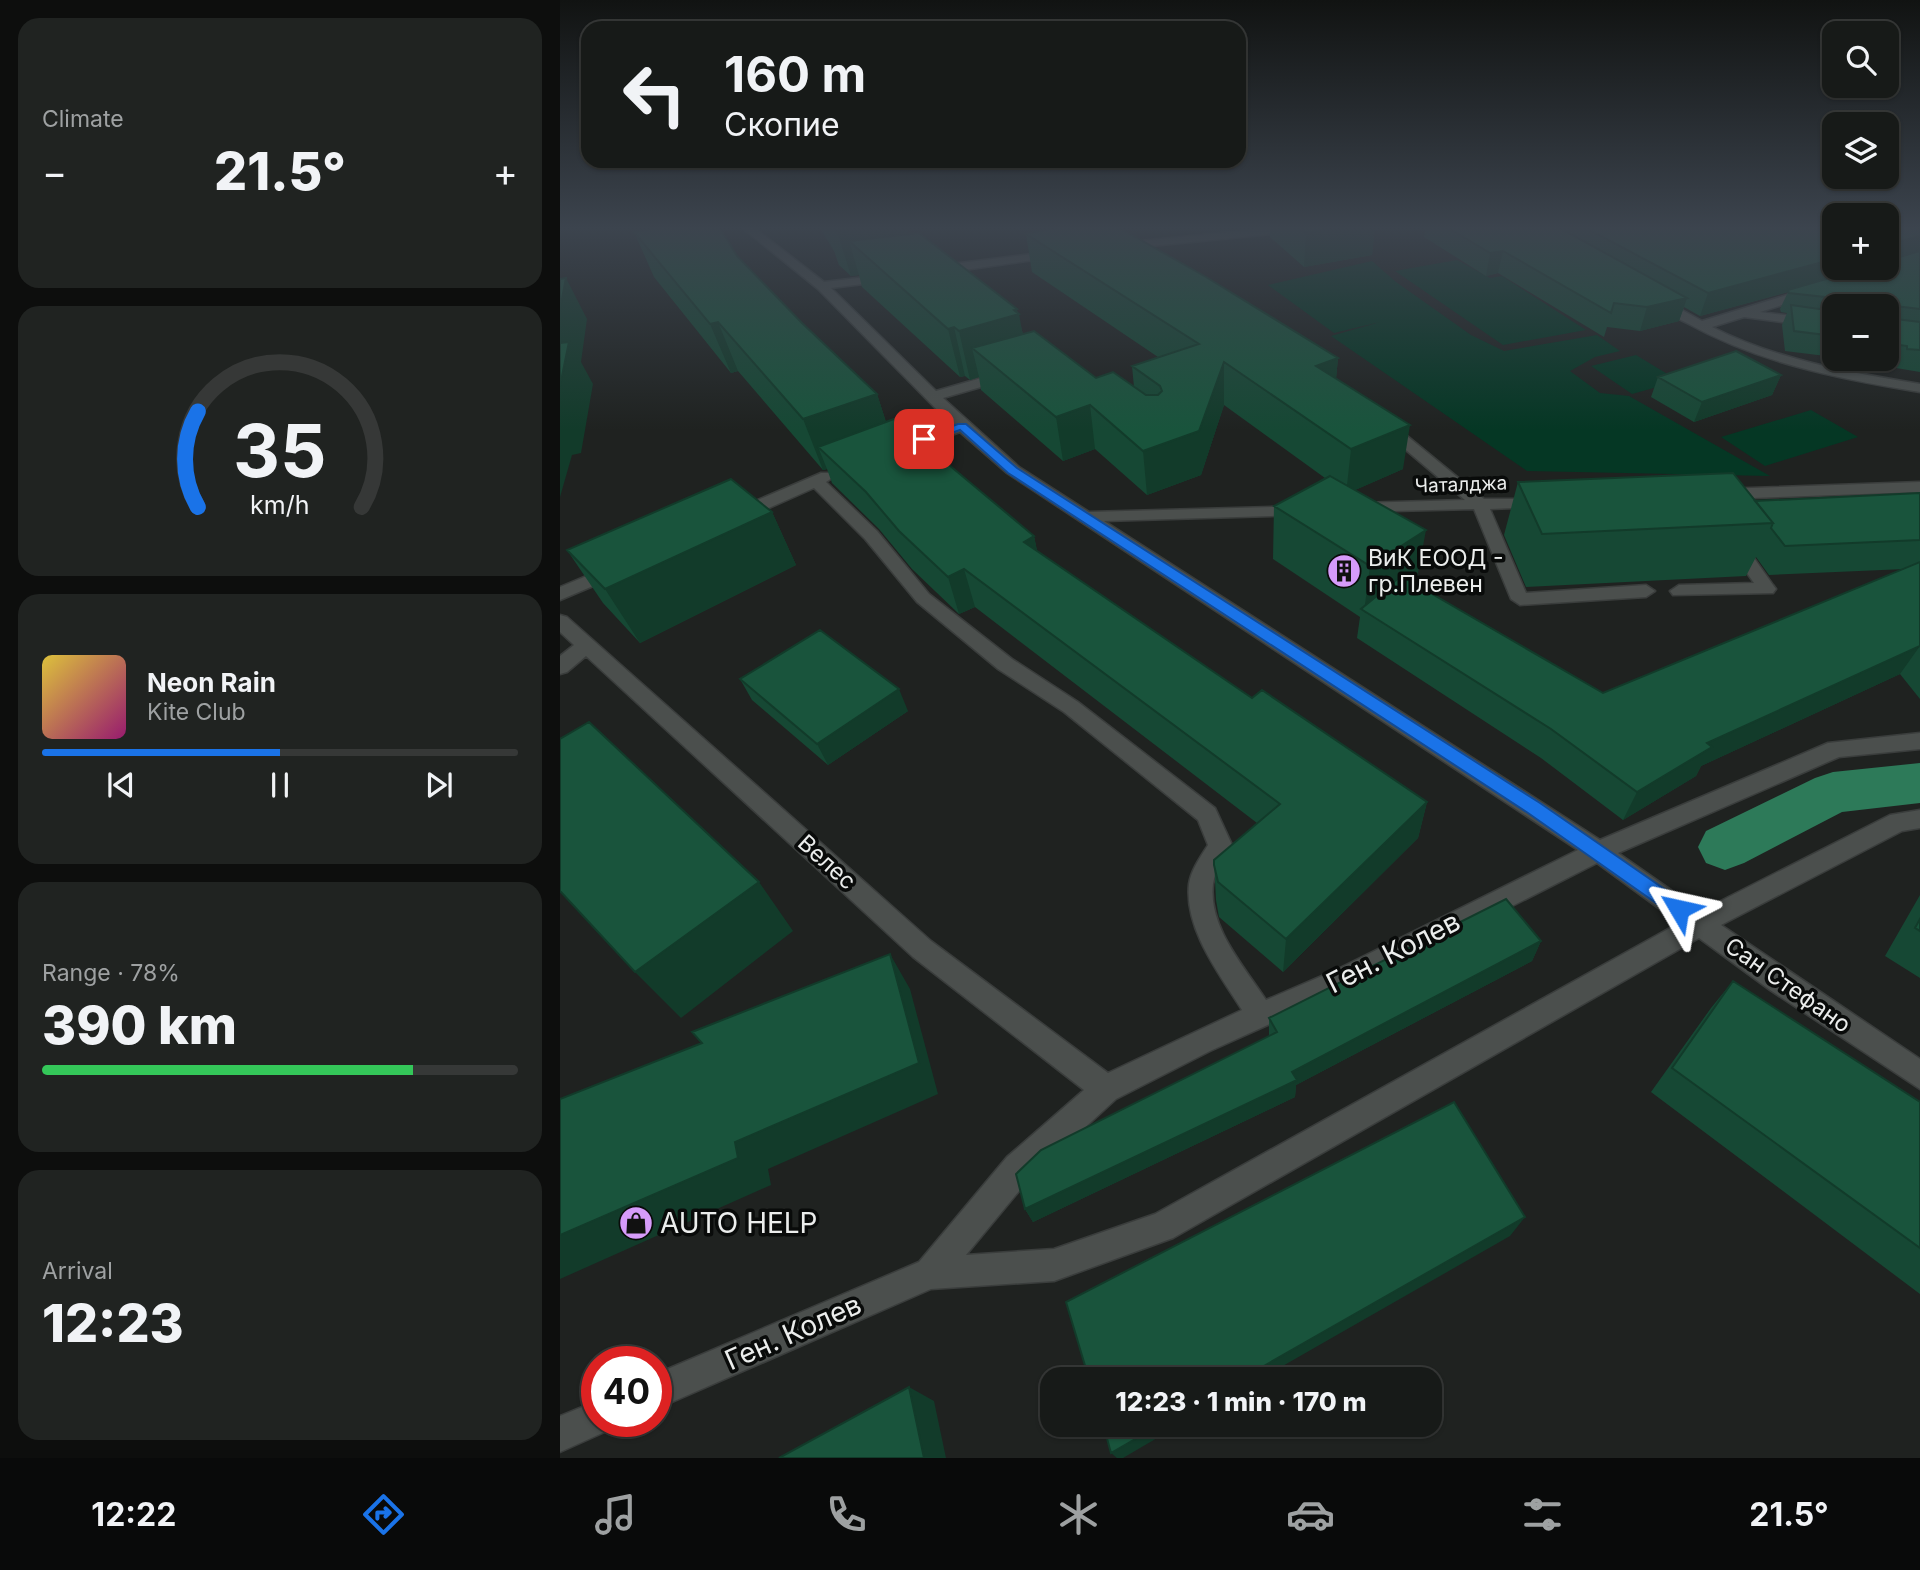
<!DOCTYPE html>
<meta charset="utf-8">
<style>
:root{--surface:#171a18;--page:#202321;--text:#f1f3f6;--muted:#9ea1a2;--line:#363837;--accent:#1a73e8}
body{margin:0;font-family:Inter,sans-serif;background:var(--page);color:var(--text);height:100vh;display:flex;flex-direction:column;font-size:26px;white-space:nowrap}
*{box-sizing:border-box;margin:0}
p{font-size:23px;color:var(--muted)}
.icon{flex:none;width:38px;height:38px;fill:none;stroke:currentColor;stroke-width:2;stroke-linecap:round;stroke-linejoin:round}
.map{position:relative;flex:1;overflow:hidden}
.sheet{display:flex;flex-direction:column;gap:18px;padding:18px;background:#0d0e0d;width:560px}
.sheet>*{flex:none}
.guide{position:absolute;left:21px;top:21px;width:665px;height:147px;border-radius:21px;box-shadow:0 2px 5px #0004,0 0 0 2px var(--line);background:#171a18;color:var(--text);overflow:hidden}
.fabs{position:absolute;left:1262px;top:21px;display:grid;gap:14px}
.fabs a{display:grid;place-items:center;width:77px;height:77px;border-radius:14px;background:var(--surface);box-shadow:0 2px 5px #0004,0 0 0 2px var(--line);font-size:35px}
.speed{position:absolute;left:21px;top:1346px;display:flex;gap:14px;font-size:35px;font-weight:700;text-align:center}
.speed>*{display:grid;place-content:center;width:91px;height:91px;border-radius:50%;background:var(--surface);box-shadow:0 2px 5px #0004,0 0 0 2px var(--line);line-height:1}
.speed .limit{border:10px solid #d22;background:#fff;color:#111}
.pin{position:absolute;display:grid;place-items:center;width:60px;height:60px;color:#fff;margin:-30px;border-radius:14px;box-shadow:0 4px 10px #0006}
.me{position:absolute;width:77px;margin:-38px;rotate:306deg;stroke-linejoin:round;filter:drop-shadow(0 0 5px #0008)}
.turn{display:flex;align-items:center;gap:24px;height:147px;padding:0 28px;font-size:32px}
.turn .icon{width:91px;height:91px;stroke-width:2.5}
.turn b{display:block;font-size:49px;line-height:60px}
.big{font-size:52px;font-weight:800;line-height:1.1}
.sheet .card{flex:1;display:flex;flex-direction:column;justify-content:center;gap:10px;min-width:0;padding:0 24px;border-radius:21px;background:var(--page)}
.sheet .dial{align-items:center;gap:0}
.dial svg{height:182px;overflow:visible;fill:none;stroke:var(--line);stroke-width:7;stroke-linecap:round;text-anchor:middle}
.dial text{fill:var(--text);stroke:none}
.song{display:flex;align-items:center;gap:21px}
.cover{width:84px;height:84px;border-radius:10px;background:linear-gradient(135deg,hsl(50 70% 55%),hsl(320 70% 35%))}
.played{height:7px;border-radius:4px;background:linear-gradient(90deg,var(--accent) 50%,var(--line) 50%)}
.keys{display:flex;justify-content:space-around;direction:ltr}
.heat{display:flex;justify-content:space-between;align-items:center;font-size:38px;direction:ltr}
.charge{height:10px;border-radius:5px;background:linear-gradient(90deg,#34c759 78%,var(--line) 0)}
.trip{position:absolute;left:480px;top:1367px;width:402px;height:70px;border-radius:21px;background:var(--surface);box-shadow:0 2px 5px #0004,0 0 0 2px var(--line);font-weight:800;line-height:70px;text-align:center}
.tabs{display:flex;height:112px;justify-content:space-around;align-items:center;background:#090a0a;color:var(--muted)}
.tabs .icon{width:49px;height:49px}
.tabs .current{color:var(--accent)}
.tabs b{font-size:32px;color:var(--text)}
main{display:flex;flex:1;min-height:0}
.map>svg:first-child{display:block}
.green{fill:#053724}
.lines{fill:none;stroke-linecap:round;stroke-linejoin:round}
.canal{fill:#2d7a59;fill-rule:evenodd}
.minor-casing{stroke:#3a3d3c;stroke-width:3}
.minor{fill:#4b4f4d;fill-rule:evenodd}
.wall{fill:#164834}
.shaded-wall{fill:#123b2a}
.building{fill:#19543c;stroke:#123b2a;stroke-width:2}
.route{fill:#1a73e8;stroke:#114b97;stroke-width:2}
.labels{text-anchor:middle;stroke-width:7;stroke-linejoin:round;paint-order:stroke}
.far-street-label{font-size:19px;fill:#ebedec;stroke:#090b0a}
.poi-label{font-size:23px;fill:#ebedec;stroke:#090b0a;text-anchor:start}
.street-label{font-size:23px;fill:#ebedec;stroke:#090b0a}
.near-street-label{font-size:28px;fill:#ebedec;stroke:#090b0a}
.near-poi-label{font-size:28px;fill:#ebedec;stroke:#090b0a;text-anchor:start}
</style>
<main>
<section class="sheet">
<div class="card"><p>Climate</p>
<div class="heat"><a>−</a><b class="big">21.5°</b><a>+</a></div>
</div>
<div class="card dial"><svg viewBox="0 0 100 80">
<path d="M14 69A42 42 0 1 1 86 69"/>
<path d="M14 69A42 42 0 0 1 14 27" stroke="#1a73e8"/>
<text x="50" y="56" font-size="32" font-weight="700">35</text>
<text x="50" y="72" font-size="11">km/h</text>
</svg></div>
<div class="card">
<div class="song"><i class="cover"></i><div><b>Neon Rain</b><p>Kite Club</p></div></div>
<div class="played"></div>
<div class="keys"><svg class="icon" aria-label="previous" viewBox="0 0 24 24"><path d="M18 5L8 12l10 7zM5 5v14"/></svg><svg class="icon" aria-label="pause" viewBox="0 0 24 24"><path d="M8 5v14M16 5v14"/></svg><svg class="icon" aria-label="next" viewBox="0 0 24 24"><path d="M6 5l10 7-10 7zM19 5v14"/></svg></div>
</div>
<div class="card"><p>Range · 78%</p><b class="big">390 km</b><div class="charge"></div></div>
<div class="card"><p>Arrival</p><b class="big">12:23</b></div>
</section>
<div class="map">
<svg width="1360" height="1458" viewBox="0 0 1360 1458">
<rect width="100%" height="100%" fill="#1f2220"/>
<path class="green" d="M 897,260 L 930,278 L 942,276 L 1026,330 L 943,345 L 835,271 Z
M 812,261 L 836,282 L 911,335 L 944,351 L 1037,335 L 1060,351 L 1035,357 L 1010,371 L 1040,393 L 1069,396 L 1210,476 L 967,471 L 771,336 L 820,322 L 774,333 L 708,285 Z
M 1076,355 L 1119,381 L 1072,394 L 1031,366 Z
M 1251,410 L 1298,437 L 1205,466 L 1161,437 Z"/>
<g class="lines">
<path class="canal" d="M 1360,763 L 1360,803 L 1282,812 L 1184,863 L 1165,870 L 1146,863 L 1138,847 L 1146,831 L 1255,778 L 1273,772 Z"/>
<g class="minor-casing">
<path id="minor" d="M 180,226 L 192,226 L 264,282 L 331,274 L 333,277 L 327,281 L 271,288 L 376,391 L 442,372 L 452,372 L 452,378 L 383,398 L 459,467 L 529,512 L 748,506 L 750,510 L 742,515 L 544,521 L 1040,840 L 1268,743 L 1360,733 L 1360,749 L 1279,757 L 1058,853 L 1141,911 L 1330,815 L 1360,810 L 1360,828 L 1342,831 L 1161,925 L 1360,1059 L 1360,1089 L 1210,990 L 1139,938 L 613,1238 L 494,1281 L 371,1289 L 96,1409 L 96,1374 L 359,1262 L 447,1157 L 524,1090 L 353,957 L 26,656 L 7,672 L 0,674 L 0,656 L 14,645 L 0,632 L 0,615 L 7,617 L 371,941 L 548,1073 L 682,1010 C 660,975 624,929 629,884 C 631,870 641,856 648,845 L 638,820 L 504,712 L 438,669 L 357,602 L 305,539 L 254,488 L 184,519 L 172,519 L 170,515 L 172,511 L 261,473 L 273,473 L 275,476 L 266,482 L 317,531 L 369,594 L 452,659 L 518,702 L 655,808 L 672,845 C 666,857 655,870 653,884 C 648,927 684,966 706,1000 L 776,970 L 1018,850 L 447,473 L 400,432 L 338,454 L 328,454 L 325,451 L 328,448 L 392,425 L 258,289 ZM 1037,863 L 1119,923 L 595,1214 L 494,1249 L 406,1255 L 469,1179 L 556,1099 L 650,1051 L 794,986 Z
M 731,226 L 769,226 L 764,229 L 560,249 L 554,246 L 560,243 Z
M 497,251 L 503,254 L 501,256 L 376,274 L 370,270 L 376,266 Z
M 1250,288 L 1254,289 L 1254,295 L 1200,312 L 1274,321 L 1274,329 L 1184,317 L 1152,327 C 1217,360 1289,372 1360,384 L 1360,392 C 1279,379 1199,363 1127,323 C 1115,317 1100,311 1090,301 L 1100,298 L 1142,321 Z
M 825,421 L 830,422 L 924,499 L 985,499 L 987,502 L 979,507 L 930,509 L 966,593 L 1086,585 L 1095,591 L 1086,597 L 960,605 L 951,599 L 914,509 L 792,512 L 790,508 L 792,504 L 798,503 L 905,500 L 820,428 L 818,425 Z
M 1360,482 L 1360,492 L 1162,499 L 1154,494 L 1162,489 Z
M 1176,540 L 1182,541 L 1213,585 L 1216,589 L 1213,593 L 1113,595 L 1110,591 L 1119,585 L 1194,583 L 1167,545 Z
M 53,565 L 59,567 L 62,571 L 59,575 L 0,600 L 0,587 Z
M 37,1401 L 37,1421 L 53,1421 L 49,1430 L 0,1452 L 0,1416 Z"/>
</g>
<use href="#minor" class="minor"/>
</g>
<path class="wall" d="M 259,226 L 346,226 L 348,234 L 457,313 L 463,334 L 536,378 L 574,387 L 572,366 L 598,357 L 472,272 L 466,234 L 778,358 L 776,379 L 843,469 L 795,490 L 856,584 L 1043,693 L 1345,569 L 1209,575 L 1196,557 L 1186,576 L 966,587 L 944,535 L 958,482 L 1195,501 L 1360,493 L 1360,699 L 1340,674 L 1141,766 L 1136,776 L 1063,820 L 981,758 L 797,638 L 800,617 L 713,559 L 714,506 L 765,478 L 664,405 L 641,475 L 587,495 L 535,449 L 503,461 L 421,390 L 419,377 L 410,380 L 405,376 L 400,377 L 302,287 L 299,275 L 291,276 L 279,265 L 274,251 Z
M 710,226 L 815,226 L 812,255 L 744,267 L 710,237 Z
M 866,226 L 1274,226 L 1274,268 L 1360,226 L 1360,372 L 1336,368 L 1336,366 L 1284,359 L 1326,359 L 1326,306 L 1274,306 L 1274,357 L 1225,351 L 1222,325 L 1227,313 L 1221,312 L 1220,309 L 1228,292 L 1140,316 L 1124,307 L 1119,321 L 1080,331 L 1047,327 L 1044,337 L 938,273 L 926,276 L 864,237 Z
M 74,232 L 177,256 L 242,323 L 317,394 L 326,422 L 474,536 L 477,551 L 692,698 L 867,802 L 858,838 L 723,972 L 659,917 L 656,900 L 654,860 L 697,823 L 415,607 L 399,614 L 352,569 L 319,529 L 272,483 L 267,469 L 263,470 L 178,371 L 171,373 L 94,277 Z
M 1221,375 L 1212,395 L 1134,422 L 1091,397 L 1098,377 Z
M 212,512 L 236,565 L 80,643 L 43,603 L 7,550 Z
M 180,679 L 348,711 L 268,765 L 192,700 Z
M 1360,895 L 1360,978 L 1325,956 Z
M 981,941 L 972,961 L 736,1085 L 735,1097 L 473,1222 L 465,1209 L 709,1036 L 709,1018 Z
M 1173,981 L 1360,1102 L 1360,1294 L 1091,1092 L 1151,1008 Z"/>
<path class="shaded-wall" d="M 317,226 L 346,226 L 356,267 L 289,241 L 299,275 L 291,276 L 277,231 Z
M 787,226 L 815,226 L 812,255 L 744,267 L 746,233 Z
M 1360,236 L 1360,255 L 1326,264 L 1326,245 Z
M 943,251 L 938,273 L 926,276 L 930,253 Z
M 1274,259 L 1274,268 L 1314,268 L 1140,316 L 1148,293 Z
M 6,278 L 27,319 L 21,362 L 33,384 L 21,453 L 12,455 L 0,497 L 0,309 Z
M 1127,298 L 1119,321 L 1080,331 L 1087,307 Z
M 457,309 L 458,315 L 459,314 L 468,363 L 412,348 L 419,377 L 410,380 L 399,331 Z
M 158,322 L 178,371 L 171,373 L 150,324 Z
M 394,327 L 405,376 L 400,377 L 388,329 Z
M 778,358 L 774,400 L 756,366 Z
M 664,362 L 664,405 L 641,475 L 587,495 L 583,451 Z
M 1221,375 L 1212,395 L 1134,422 L 1142,402 Z
M 317,394 L 333,444 L 258,447 L 267,469 L 263,470 L 243,419 Z
M 530,405 L 535,449 L 503,461 L 496,417 Z
M 850,425 L 843,469 L 786,494 L 791,449 Z
M 212,512 L 236,565 L 80,643 L 45,589 Z
M 866,530 L 856,584 L 810,615 L 804,612 L 810,566 Z
M 474,536 L 482,574 L 464,542 Z
M 404,569 L 415,607 L 399,614 L 388,577 Z
M 1360,646 L 1340,674 L 1141,766 L 1136,776 L 1063,820 L 1077,792 L 1147,743 Z
M 339,689 L 348,711 L 268,765 L 257,744 Z
M 867,802 L 858,838 L 723,972 L 726,939 Z
M 199,882 L 233,931 L 121,1018 L 75,972 Z
M 981,941 L 972,961 L 736,1085 L 735,1097 L 473,1222 L 465,1209 L 732,1072 Z
M 330,954 L 350,989 L 378,1094 L 208,1169 L 211,1185 L 0,1279 L 0,1235 L 175,1142 Z
M 965,1217 L 950,1236 L 700,1379 L 681,1379 Z
M 349,1387 L 374,1401 L 386,1458 L 364,1458 Z
M 601,1424 L 621,1424 L 563,1458 L 557,1458 L 551,1453 Z"/>
<path class="building" d="M 105,226 L 159,226 L 177,256 L 242,323 L 317,394 L 243,419 L 158,322 L 150,324 L 74,232 Z
M 272,226 L 317,226 L 277,231 Z
M 502,226 L 556,226 L 646,277 L 778,358 L 756,366 L 850,425 L 791,449 L 664,362 L 639,431 L 583,451 L 530,405 L 496,417 L 412,348 L 474,331 L 536,378 L 553,372 L 586,395 L 598,395 L 602,391 L 600,386 L 572,366 L 639,344 L 466,234 Z
M 737,226 L 787,226 L 746,233 Z
M 885,226 L 996,226 L 1127,298 L 1087,307 L 1054,303 L 1051,313 L 943,251 L 930,253 Z
M 1022,226 L 1252,226 L 1264,233 L 1274,237 L 1274,259 L 1148,293 Z
M 1326,226 L 1360,226 L 1360,236 L 1326,245 Z
M 359,233 L 457,309 L 454,310 L 459,314 L 399,331 L 394,327 L 388,329 L 289,241 Z
M 1360,251 L 1360,309 L 1336,306 L 1333,309 L 1334,317 L 1336,319 L 1360,322 L 1360,350 L 1347,349 L 1347,346 L 1326,343 L 1326,306 L 1286,306 L 1286,302 L 1283,299 L 1229,293 L 1228,290 L 1304,268 L 1326,268 L 1326,261 Z
M 6,278 L 0,309 L 0,279 Z
M 1231,305 L 1274,311 L 1274,336 L 1234,331 Z
M 9,342 L 0,386 L 0,343 Z
M 1176,351 L 1221,375 L 1142,402 L 1098,377 Z
M 334,419 L 474,536 L 464,542 L 692,698 L 702,690 L 867,802 L 726,939 L 658,882 L 654,865 L 654,860 L 720,804 L 404,569 L 388,577 L 339,531 L 306,492 L 258,447 Z
M 1173,473 L 1213,523 L 982,534 L 958,482 Z
M 770,476 L 866,530 L 810,566 L 714,506 Z
M 171,479 L 212,512 L 45,589 L 7,550 Z
M 1360,493 L 1360,540 L 1225,546 L 1211,528 L 1213,523 L 1195,501 Z
M 1360,562 L 1360,646 L 1147,743 L 1152,747 L 1077,792 L 991,729 L 801,609 L 841,576 L 1043,693 Z
M 260,630 L 339,689 L 257,744 L 180,679 Z
M 29,722 L 199,882 L 75,972 L 0,891 L 0,739 Z
M 946,899 L 981,941 L 732,1072 L 737,1080 L 465,1209 L 456,1174 L 481,1150 L 717,1032 L 709,1018 Z
M 1360,919 L 1360,931 L 1355,928 Z
M 330,954 L 359,1063 L 175,1142 L 178,1158 L 0,1235 L 0,1099 L 142,1043 L 132,1032 Z
M 1173,981 L 1360,1102 L 1360,1248 L 1112,1068 Z
M 894,1102 L 965,1217 L 681,1379 L 529,1379 L 506,1302 Z
M 349,1387 L 364,1458 L 219,1458 Z
M 543,1424 L 601,1424 L 551,1453 Z"/>
<linearGradient id="sky" x2="0" y2="1"><stop stop-color="#111312"/><stop offset="0.53" stop-color="#3c444e"/><stop offset="1" stop-color="#3c444e" stop-opacity="0"/></linearGradient>
<rect width="1360" height="430" fill="url(#sky)"/>
<path class="route" d="M 398,424 L 406,424 L 457,468 L 980,803 L 1126,904 L 1129,909 L 1126,915 L 1119,917 L 1113,915 L 968,813 L 448,473 L 400,430 L 364,443 L 358,439 Z"/>
<defs>
<g id="building-disc" transform="scale(1.75)"><circle r="9.5" fill="#d69bfa" stroke="#090b0a"/><path d="M-4-6H4V6H1V3H-1V6H-4ZM-2.5-4.3h1.7v1.8h-1.7ZM.8-4.3h1.7v1.8H.8ZM-2.5-1h1.7V.8h-1.7ZM.8-1h1.7V.8H.8Z" fill="#111"/></g>
<g id="shop-disc" transform="scale(1.75)"><circle r="9.5" fill="#d69bfa" stroke="#090b0a"/><path d="M-5-2.5h2.3a2.7 3.5 0 0 1 5.4 0H5L5.5 6h-11ZM-1.5-2.5h3a1.5 2.3 0 0 0-3 0Z" fill="#111"/></g>
</defs>
<g fill-rule="evenodd">
<use href="#building-disc" x="784" y="571"/>
<use href="#shop-disc" x="76" y="1223"/>
</g>
<g class="labels">
<g class="far-street-label">
<text transform="translate(901 484) rotate(-2)" y="7">Чаталджа</text>
</g>
<g class="poi-label">
<text x="808" y="566">ВиК ЕООД -<tspan x="808" dy="26">гр.Плевен</tspan></text>
</g>
<g class="street-label">
<text transform="translate(267 862) rotate(42)" y="8">Велес</text>
<text transform="translate(1228 985) rotate(35)" y="8">Сан Стефано</text>
</g>
<g class="near-street-label">
<text transform="translate(833 952) rotate(-27)" y="10">Ген. Колев</text>
<text transform="translate(233 1332) rotate(-24)" y="10">Ген. Колев</text>
</g>
<g class="near-poi-label">
<text x="100" y="1233">AUTO HELP</text>
</g>
</g>
</svg>
<div class="fabs">
<a><svg class="icon" aria-label="search" viewBox="0 0 24 24"><circle cx="10" cy="10" r="6"/><path d="M15 15l6 6"/></svg></a>
<a><svg class="icon" aria-label="layers" viewBox="0 0 24 24"><path d="M12 4l9 5-9 5-9-5zM3 14l9 5 9-5"/></svg></a>
<a>+</a>
<a>−</a>
</div>
<div class="speed"><div class="limit">40</div></div>
<div class="pin" style="left:364px;top:439px;background:#d93025"><svg class="icon" aria-label="arrive" viewBox="0 0 24 24"><path d="M6 21V4h12l-3 4 3 4H6"/></svg></div>
<svg class="me" style="left:1119px;top:909px" viewBox="-20 -20 40 40"><path d="M0-17L14 15 0 8-14 15z" fill="#1a73e8" stroke="#fff" stroke-width="4"/></svg>
<div class="trip">12:23 · 1 min · 170 m</div>
<div class="guide">
<div class="turn"><svg class="icon" aria-label="left" viewBox="0 0 24 24"><path d="M17 20v-9H6M10 6l-5 5 5 5"/></svg><div><b>160 m</b>Скопие</div></div>
</div>
</div>
</main>
<nav class="tabs">
<b>12:22</b>
<svg class="icon current" aria-label="directions" viewBox="0 0 24 24"><path d="M12 3l9 9-9 9-9-9zM9 14v-3h6M13 9l2 2-2 2"/></svg>
<svg class="icon" aria-label="music" viewBox="0 0 24 24"><path d="M9 18V5l10-2v13"/><circle cx="6" cy="18" r="3"/><circle cx="16" cy="16" r="3"/></svg>
<svg class="icon" aria-label="phone" viewBox="0 0 24 24"><path d="M5 4h4l2 5-3 2q2 4 5 5l2-3 5 2v4C11 20 4 13 5 4z"/></svg>
<svg class="icon" aria-label="climate" viewBox="0 0 24 24"><path d="M12 3v18M4 7l16 10M4 17L20 7"/></svg>
<svg class="icon" aria-label="car" viewBox="0 0 24 24"><path d="M5 17H2v-5l4-1 3-4h7l3 4 3 1v5h-3M9 17h6M6 11h13"/><circle cx="7" cy="17" r="2"/><circle cx="17" cy="17" r="2"/></svg>
<svg class="icon" aria-label="filters" viewBox="0 0 24 24"><path d="M4 7h16M4 17h16"/><circle cx="9" cy="7" r="2"/><circle cx="15" cy="17" r="2"/></svg>
<b>21.5°</b>
</nav>
